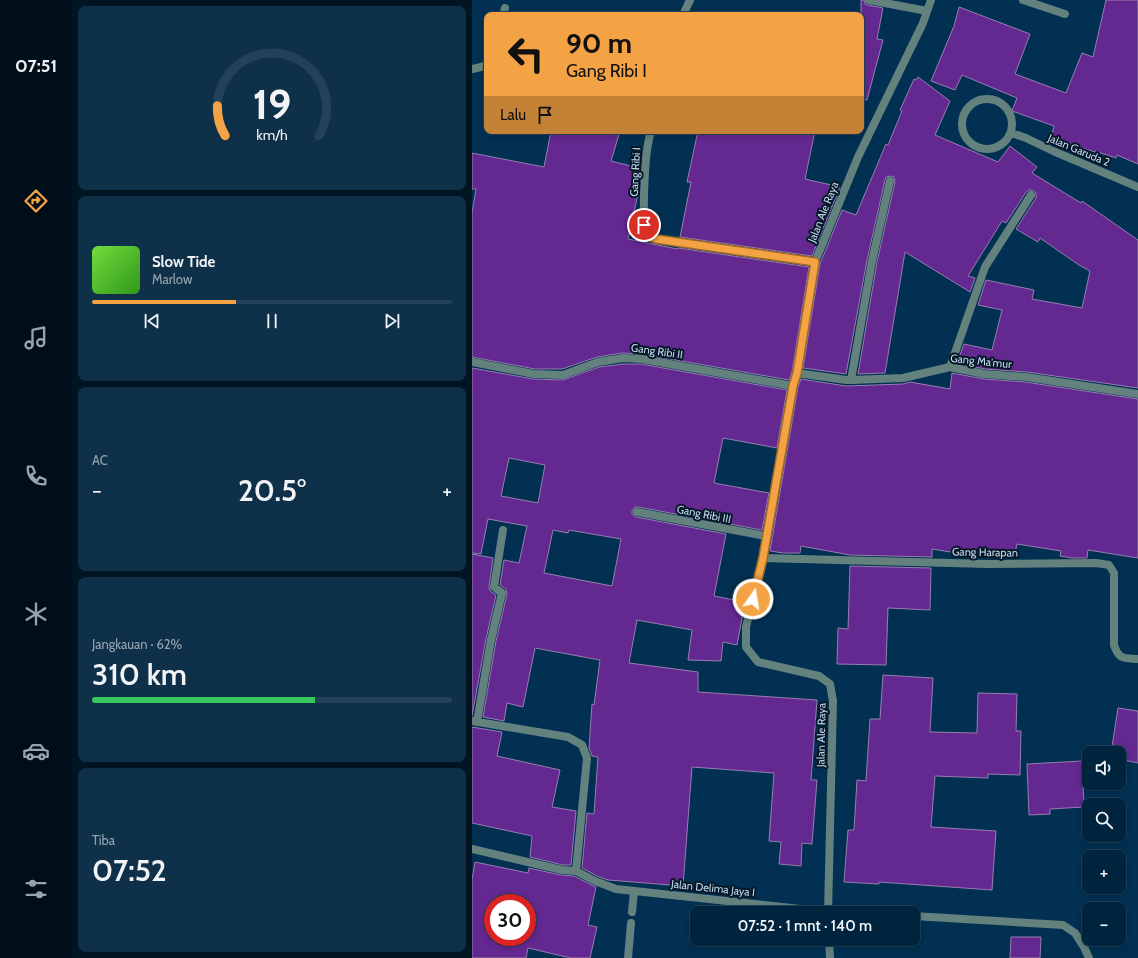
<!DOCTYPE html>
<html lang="id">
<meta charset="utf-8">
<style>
:root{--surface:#01243e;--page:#0f3049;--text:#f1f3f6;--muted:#96a4b0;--line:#234158;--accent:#f4a344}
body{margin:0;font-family:Cabin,sans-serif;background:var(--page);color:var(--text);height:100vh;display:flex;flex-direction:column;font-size:15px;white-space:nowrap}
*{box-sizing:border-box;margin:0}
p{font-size:13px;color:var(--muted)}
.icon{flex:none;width:22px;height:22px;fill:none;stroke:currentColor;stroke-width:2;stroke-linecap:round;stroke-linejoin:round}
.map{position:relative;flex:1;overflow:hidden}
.sheet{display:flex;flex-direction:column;gap:6px;padding:6px;background:#011422;width:400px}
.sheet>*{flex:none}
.hud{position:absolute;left:12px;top:12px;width:380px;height:122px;border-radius:8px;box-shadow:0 2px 6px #0003,0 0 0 1px var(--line);background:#f4a344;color:#111;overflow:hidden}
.tools{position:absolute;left:610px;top:746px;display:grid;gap:8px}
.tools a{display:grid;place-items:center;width:44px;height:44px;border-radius:8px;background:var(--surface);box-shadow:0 2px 6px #0003,0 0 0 1px var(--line);font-size:20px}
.speed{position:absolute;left:12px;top:894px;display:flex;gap:8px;font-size:20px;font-weight:700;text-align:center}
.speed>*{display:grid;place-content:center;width:52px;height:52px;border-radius:50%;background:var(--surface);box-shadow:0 2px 6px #0003,0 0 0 1px var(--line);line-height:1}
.speed .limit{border:6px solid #d22;background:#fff;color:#111}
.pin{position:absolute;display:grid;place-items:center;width:34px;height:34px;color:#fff;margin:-17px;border:2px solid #fff;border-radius:50%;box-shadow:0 1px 4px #0007}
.me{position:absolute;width:44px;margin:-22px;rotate:13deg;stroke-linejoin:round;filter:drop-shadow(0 0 3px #0008)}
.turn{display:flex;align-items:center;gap:14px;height:84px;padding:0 16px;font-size:18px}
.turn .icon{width:52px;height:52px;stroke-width:2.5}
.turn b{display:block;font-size:28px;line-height:34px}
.then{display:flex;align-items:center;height:38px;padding:0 16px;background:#0003;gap:8px;font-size:15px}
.big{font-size:30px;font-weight:600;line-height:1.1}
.sheet .tile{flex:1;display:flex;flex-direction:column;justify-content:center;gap:6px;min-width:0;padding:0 14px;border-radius:8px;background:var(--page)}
.sheet .dial{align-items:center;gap:0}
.dial svg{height:104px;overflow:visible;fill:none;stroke:var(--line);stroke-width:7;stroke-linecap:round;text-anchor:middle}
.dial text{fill:var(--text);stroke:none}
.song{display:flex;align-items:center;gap:12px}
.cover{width:48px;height:48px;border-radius:6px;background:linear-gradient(135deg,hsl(100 70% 55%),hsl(110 70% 35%))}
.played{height:4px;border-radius:2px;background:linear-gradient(90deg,var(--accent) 40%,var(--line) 40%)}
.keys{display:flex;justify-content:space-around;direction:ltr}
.heat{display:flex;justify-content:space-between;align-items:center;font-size:22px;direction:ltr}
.charge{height:6px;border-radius:3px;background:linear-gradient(90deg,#34c759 62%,var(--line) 0)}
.trip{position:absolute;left:218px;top:906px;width:230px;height:40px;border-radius:8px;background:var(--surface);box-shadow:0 2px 6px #0003,0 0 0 1px var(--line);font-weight:600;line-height:40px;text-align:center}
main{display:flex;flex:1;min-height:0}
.dock{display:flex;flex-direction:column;width:72px;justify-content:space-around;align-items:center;background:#000e19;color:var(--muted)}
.dock .icon{width:28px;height:28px}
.dock .selected{color:var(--accent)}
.dock b{font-size:18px;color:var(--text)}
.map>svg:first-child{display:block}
.building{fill:#642891;stroke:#977eb0;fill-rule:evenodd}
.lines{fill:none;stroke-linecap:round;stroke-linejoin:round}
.lane{stroke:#63827e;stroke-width:8}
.street{stroke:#63827e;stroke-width:8}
.route-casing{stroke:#9f6a2c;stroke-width:10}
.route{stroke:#f4a344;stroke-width:7}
.labels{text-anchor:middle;stroke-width:4;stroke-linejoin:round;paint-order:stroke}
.street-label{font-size:11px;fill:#c3daef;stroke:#061827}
</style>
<main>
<nav class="dock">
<b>07:51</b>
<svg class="icon selected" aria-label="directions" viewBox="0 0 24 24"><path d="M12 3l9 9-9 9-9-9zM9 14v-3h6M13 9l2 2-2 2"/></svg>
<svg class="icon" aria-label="music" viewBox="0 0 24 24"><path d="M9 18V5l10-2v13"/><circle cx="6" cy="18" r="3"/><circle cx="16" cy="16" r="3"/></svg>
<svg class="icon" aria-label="phone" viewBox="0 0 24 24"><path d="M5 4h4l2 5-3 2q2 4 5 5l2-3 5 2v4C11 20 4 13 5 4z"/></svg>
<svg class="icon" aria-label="climate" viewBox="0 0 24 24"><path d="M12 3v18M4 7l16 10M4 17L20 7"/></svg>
<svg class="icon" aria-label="car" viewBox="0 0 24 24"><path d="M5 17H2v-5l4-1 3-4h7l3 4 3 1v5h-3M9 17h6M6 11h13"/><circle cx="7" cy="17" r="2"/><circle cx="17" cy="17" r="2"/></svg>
<svg class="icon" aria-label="filters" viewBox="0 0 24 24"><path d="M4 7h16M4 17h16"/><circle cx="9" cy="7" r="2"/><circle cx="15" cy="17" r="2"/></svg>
</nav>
<section class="sheet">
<div class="tile dial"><svg viewBox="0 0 100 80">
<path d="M14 69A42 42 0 1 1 86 69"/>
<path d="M14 69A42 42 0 0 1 8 46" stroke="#f4a344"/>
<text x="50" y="56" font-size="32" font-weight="700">19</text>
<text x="50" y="72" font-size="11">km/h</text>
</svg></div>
<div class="tile">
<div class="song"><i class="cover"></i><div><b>Slow Tide</b><p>Marlow</p></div></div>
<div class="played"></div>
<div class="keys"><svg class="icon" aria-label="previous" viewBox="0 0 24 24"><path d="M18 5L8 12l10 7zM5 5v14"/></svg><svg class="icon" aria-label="pause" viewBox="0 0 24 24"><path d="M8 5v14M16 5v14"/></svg><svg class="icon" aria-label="next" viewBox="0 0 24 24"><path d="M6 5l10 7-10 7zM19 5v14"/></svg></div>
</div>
<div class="tile"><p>AC</p>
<div class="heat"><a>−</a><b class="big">20.5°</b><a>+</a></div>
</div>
<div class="tile"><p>Jangkauan · 62%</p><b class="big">310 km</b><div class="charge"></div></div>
<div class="tile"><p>Tiba</p><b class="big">07:52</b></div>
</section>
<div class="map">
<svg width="666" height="958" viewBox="0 0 666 958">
<rect width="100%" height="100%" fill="#013052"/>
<path class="building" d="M 389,0 L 392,0 L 393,4 L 396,5 L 411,8 L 405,39 L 411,40 L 395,100 L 389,99 Z
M 634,0 L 666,0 L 666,164 L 645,155 L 644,158 L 623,151 L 623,152 L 579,138 L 582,126 L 540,111 L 545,98 L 490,75 L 483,90 L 459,81 L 482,26 L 487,7 L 558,34 L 543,74 L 594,93 L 610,53 L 621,57 Z
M 446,77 L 478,101 L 463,135 L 526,162 L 538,146 L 565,167 L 560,173 L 609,203 L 610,201 L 666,240 L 666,388 L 555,372 L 513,369 L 485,363 L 492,344 L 520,350 L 530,310 L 506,305 L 514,280 L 562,290 L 560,299 L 610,308 L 618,271 L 607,265 L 568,238 L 566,242 L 544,229 L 564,198 L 564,193 L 560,190 L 557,190 L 554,192 L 534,223 L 530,221 L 496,276 L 503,278 L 498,292 L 433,252 L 413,373 L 386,374 L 405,262 L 423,182 L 422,177 L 419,176 L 414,177 L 413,180 L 395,260 L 374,374 L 331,368 L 348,264 L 370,210 L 384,215 L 414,144 L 416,145 L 430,111 L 428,110 L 442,79 L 444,80 Z
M 79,131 L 148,131 L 139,161 L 167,168 L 162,193 L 166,194 L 156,239 L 205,249 L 206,248 L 337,267 L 320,372 L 317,380 L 170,354 L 150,353 L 125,357 L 90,369 L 63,369 L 0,357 L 0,213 L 4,189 L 0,189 L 0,153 L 72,167 Z
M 226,131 L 343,131 L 333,179 L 368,187 L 340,256 L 208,237 L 219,182 L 215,182 Z
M 151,364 L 169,364 L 315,390 L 305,448 L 251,438 L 242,483 L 297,493 L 290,530 L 166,507 L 163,507 L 160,511 L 160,514 L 164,517 L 254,534 L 242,596 L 273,602 L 265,645 L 251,642 L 249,661 L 216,660 L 220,630 L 165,620 L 157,663 L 226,672 L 226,692 L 345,700 L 339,780 L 345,780 L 340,844 L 330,843 L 329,866 L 307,864 L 309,842 L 297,841 L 302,773 L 220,767 L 211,886 L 136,880 L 125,876 L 110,868 L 115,813 L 122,814 L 126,757 L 120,756 L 117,748 L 120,704 L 122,705 L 128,660 L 63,648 L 51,707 L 35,703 L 32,721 L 11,717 L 24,641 L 35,594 L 34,589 L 28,585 L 32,560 L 47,563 L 55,526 L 16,519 L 9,554 L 0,553 L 0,368 L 61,379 L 91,380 L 127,367 ZM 37,458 L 73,465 L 66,503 L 29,496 ZM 81,530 L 96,533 L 97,530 L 149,539 L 140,586 L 72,573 Z
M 480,373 L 512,379 L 553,382 L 666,399 L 666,558 L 616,550 L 615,558 L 600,558 L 588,556 L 589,551 L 545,544 L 542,557 L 504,551 L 503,556 L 460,549 L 460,557 L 378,555 L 329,546 L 328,553 L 311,553 L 298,551 L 326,387 L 329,379 L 374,386 L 431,384 L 438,382 L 478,389 Z
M 0,554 L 21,558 L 17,587 L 18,591 L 24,595 L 14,639 L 0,716 Z
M 378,566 L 459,568 L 458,610 L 416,608 L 414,665 L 365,664 L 366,628 L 376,629 Z
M 411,675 L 461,678 L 458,732 L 505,733 L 506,693 L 545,694 L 544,731 L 549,731 L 548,775 L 516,774 L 516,778 L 463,776 L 459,827 L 524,831 L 520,890 L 407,882 L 407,884 L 372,882 L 376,830 L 382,830 L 385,780 L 394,781 L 398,719 L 408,719 Z
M 646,708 L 666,711 L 666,763 L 647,759 L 647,753 L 639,753 Z
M 0,727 L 30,732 L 25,756 L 88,770 L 80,807 L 104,811 L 99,865 L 91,865 L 58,857 L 60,836 L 0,823 Z
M 610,761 L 612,807 L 578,809 L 578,814 L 557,815 L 555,764 Z
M 3,862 L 56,873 L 57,868 L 89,875 L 102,876 L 124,887 L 116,925 L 125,927 L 118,958 L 99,958 L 56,948 L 54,958 L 0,958 L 0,880 ZM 21,903 L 55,903 L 55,937 L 21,937 Z
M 539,937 L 569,937 L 568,958 L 538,958 Z"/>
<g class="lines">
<path class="lane" d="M 160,912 L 162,891
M 156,958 L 159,923"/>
<path class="street" d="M 397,0 L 455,11
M 551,0 L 593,14
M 31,15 L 33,8
M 211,15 L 218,0
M 0,69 L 9,67 L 15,64
M490 124a25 25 0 1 1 50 0a25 25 0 1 1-50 0Z
M 179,131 C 173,152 173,173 172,194 C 172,208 171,221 174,235 L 184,239 L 343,262
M 540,133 L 554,138 L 581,151 L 666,187
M 0,362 L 62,374 L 91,375 L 126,362 L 151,358 L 170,359 L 321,386
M 478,367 L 513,267 L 559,195
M 325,373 L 374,380 L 379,380 L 431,378 L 478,367 L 512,374 L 554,377 L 666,394
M 379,380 L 400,261 L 418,181
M 165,512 L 294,536
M 291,558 L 516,564 L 624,563 L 637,565 L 642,573 L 642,645 C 647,660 652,658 666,659
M 0,721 L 96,737 L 110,745 L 115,758 L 104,871
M 5,722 L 19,640 L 30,593 L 22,587 L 31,530
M 0,849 L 90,870 L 104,871 L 123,881 L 144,889 L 356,912 L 380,913
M 356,913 L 361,701 L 358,684 L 347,676 L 286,662 L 274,647 L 274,627 L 291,558 L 321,386 L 325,373 L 343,262 L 386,157 L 451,23 L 459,0
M 441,916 L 591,925 L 603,933 L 612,947 L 617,958
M 357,939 L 358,958"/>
</g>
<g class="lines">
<g class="route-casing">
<path id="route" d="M 172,225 L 174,235 L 184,239 L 343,262 L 325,373 L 321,386 L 291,558 L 281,599"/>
</g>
<use href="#route" class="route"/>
</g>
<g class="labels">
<g class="street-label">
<text transform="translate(607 150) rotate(23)" y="4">Jalan Garuda 2</text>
<text transform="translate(163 172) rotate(-87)" y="4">Gang Ribi I</text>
<text transform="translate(351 212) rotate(-68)" y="4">Jalan Ale Raya</text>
<text transform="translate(185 351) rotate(8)" y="4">Gang Ribi II</text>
<text transform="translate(509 361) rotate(6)" y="4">Gang Ma'mur</text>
<text transform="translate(232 514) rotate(11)" y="4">Gang Ribi III</text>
<text transform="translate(513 552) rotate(1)" y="4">Gang Harapan</text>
<text transform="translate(349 735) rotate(-89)" y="4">Jalan Ale Raya</text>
<text transform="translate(241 888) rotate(6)" y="4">Jalan Delima Jaya I</text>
</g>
</g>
</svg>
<div class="tools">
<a><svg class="icon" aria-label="sound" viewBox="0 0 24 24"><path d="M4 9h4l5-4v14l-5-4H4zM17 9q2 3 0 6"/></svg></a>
<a><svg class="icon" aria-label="search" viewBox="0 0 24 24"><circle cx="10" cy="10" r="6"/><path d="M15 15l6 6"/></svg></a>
<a>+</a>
<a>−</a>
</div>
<div class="speed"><div class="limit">30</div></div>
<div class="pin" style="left:172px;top:225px;background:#d93025"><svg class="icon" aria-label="arrive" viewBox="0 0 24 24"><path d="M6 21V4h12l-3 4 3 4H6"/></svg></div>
<svg class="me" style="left:281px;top:599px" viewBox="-20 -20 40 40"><circle r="17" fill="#f4a344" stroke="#fff" stroke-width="3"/><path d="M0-11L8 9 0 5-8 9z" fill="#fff"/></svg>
<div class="trip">07:52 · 1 mnt · 140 m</div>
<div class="hud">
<div class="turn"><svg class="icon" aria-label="left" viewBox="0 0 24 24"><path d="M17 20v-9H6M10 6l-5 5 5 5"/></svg><div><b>90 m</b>Gang Ribi I</div></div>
<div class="then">Lalu<svg class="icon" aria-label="arrive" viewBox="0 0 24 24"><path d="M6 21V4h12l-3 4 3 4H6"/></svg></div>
</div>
</div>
</main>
